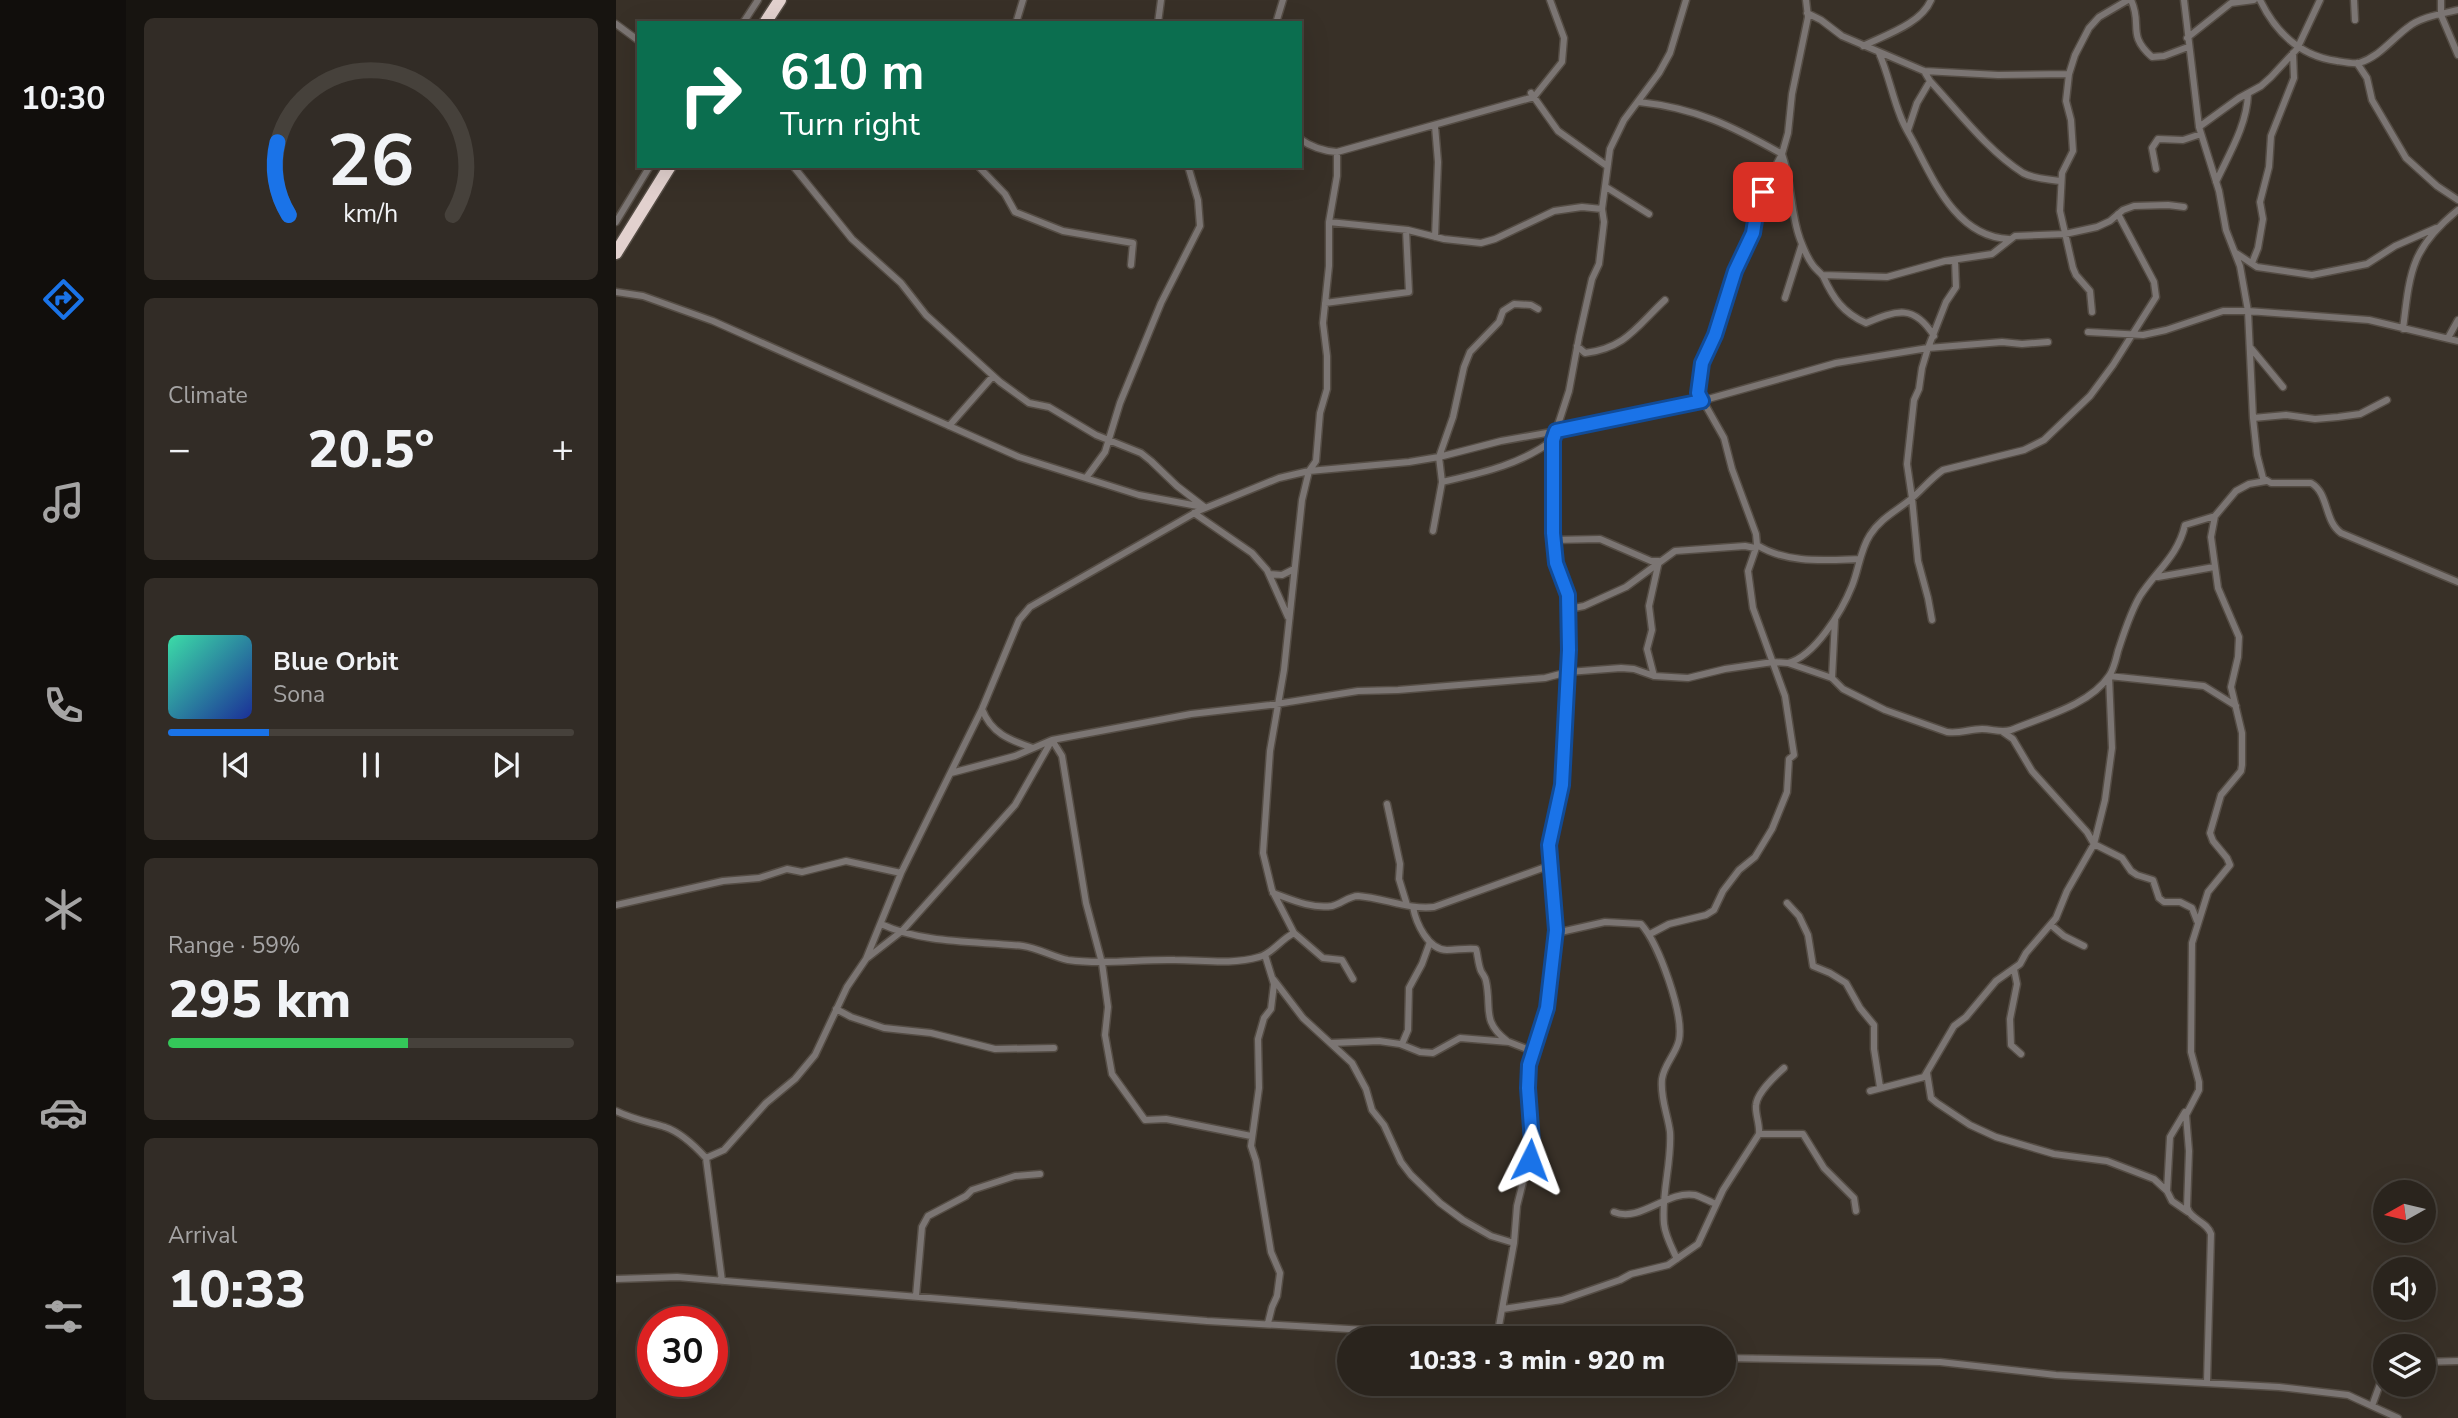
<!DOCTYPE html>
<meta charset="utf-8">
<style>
:root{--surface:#2a241d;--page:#322c26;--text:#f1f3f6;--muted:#a5a4a4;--line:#46413b;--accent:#1a73e8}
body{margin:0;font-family:"Nunito Sans",sans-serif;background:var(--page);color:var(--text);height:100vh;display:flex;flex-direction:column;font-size:26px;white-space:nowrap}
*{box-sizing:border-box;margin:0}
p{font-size:23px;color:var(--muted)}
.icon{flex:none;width:38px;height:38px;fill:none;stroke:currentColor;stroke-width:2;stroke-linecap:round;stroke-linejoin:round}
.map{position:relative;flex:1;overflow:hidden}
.panel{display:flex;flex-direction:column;gap:18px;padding:18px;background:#171410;width:490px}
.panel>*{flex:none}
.guide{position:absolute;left:21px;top:21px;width:665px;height:147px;border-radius:0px;box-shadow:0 7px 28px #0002,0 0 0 2px var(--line);background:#0b6e4f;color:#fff;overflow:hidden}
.needle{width:46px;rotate:262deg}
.controls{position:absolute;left:1757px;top:1180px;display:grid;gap:14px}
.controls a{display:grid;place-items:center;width:63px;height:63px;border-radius:50%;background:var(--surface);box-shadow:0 7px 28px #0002,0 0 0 2px var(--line);font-size:35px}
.speed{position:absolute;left:21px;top:1306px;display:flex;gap:14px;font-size:35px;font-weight:700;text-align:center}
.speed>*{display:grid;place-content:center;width:91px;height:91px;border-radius:50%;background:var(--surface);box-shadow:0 7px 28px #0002,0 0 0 2px var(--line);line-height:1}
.speed .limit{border:10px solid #d22;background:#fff;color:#111}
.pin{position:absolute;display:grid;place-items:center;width:60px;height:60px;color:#fff;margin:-30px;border-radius:14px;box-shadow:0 4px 10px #0006}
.me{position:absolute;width:77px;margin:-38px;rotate:3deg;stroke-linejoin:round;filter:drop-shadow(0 0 5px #0008)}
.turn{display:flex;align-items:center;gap:24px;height:147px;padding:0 28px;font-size:32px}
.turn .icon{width:91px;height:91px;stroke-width:2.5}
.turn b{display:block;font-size:49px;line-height:60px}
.big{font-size:52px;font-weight:800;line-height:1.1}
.panel .card{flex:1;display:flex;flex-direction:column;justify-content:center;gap:10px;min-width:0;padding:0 24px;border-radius:10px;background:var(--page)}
.panel .dial{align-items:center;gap:0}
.dial svg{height:182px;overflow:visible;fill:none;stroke:var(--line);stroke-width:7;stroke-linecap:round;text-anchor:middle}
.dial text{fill:var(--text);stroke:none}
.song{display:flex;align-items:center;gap:21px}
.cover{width:84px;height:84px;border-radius:10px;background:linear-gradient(135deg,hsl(160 70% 55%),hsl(230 70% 35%))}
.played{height:7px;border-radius:4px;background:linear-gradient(90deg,var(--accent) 25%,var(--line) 25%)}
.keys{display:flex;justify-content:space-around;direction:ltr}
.heat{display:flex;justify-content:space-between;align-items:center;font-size:38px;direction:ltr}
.charge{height:10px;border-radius:5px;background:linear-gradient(90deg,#34c759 59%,var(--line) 0)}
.trip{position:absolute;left:721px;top:1326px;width:399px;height:70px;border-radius:35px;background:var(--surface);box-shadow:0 7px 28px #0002,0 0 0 2px var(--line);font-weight:800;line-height:70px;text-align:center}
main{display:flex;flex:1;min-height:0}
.dock{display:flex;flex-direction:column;width:126px;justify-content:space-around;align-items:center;background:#110e0c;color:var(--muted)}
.dock .icon{width:49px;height:49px}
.dock .on{color:var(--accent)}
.dock b{font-size:32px;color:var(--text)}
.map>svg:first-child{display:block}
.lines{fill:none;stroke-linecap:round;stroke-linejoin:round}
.street-casing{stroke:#554d45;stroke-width:9}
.highway-casing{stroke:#554d45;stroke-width:15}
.street{stroke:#7b7573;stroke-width:6}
.highway{stroke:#e2d1ce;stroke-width:12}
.route-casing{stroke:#114b97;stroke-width:18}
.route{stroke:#1a73e8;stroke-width:12}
</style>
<main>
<nav class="dock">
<b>10:30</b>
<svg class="icon on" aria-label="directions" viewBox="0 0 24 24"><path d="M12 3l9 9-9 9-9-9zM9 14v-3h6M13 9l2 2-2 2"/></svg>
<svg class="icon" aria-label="music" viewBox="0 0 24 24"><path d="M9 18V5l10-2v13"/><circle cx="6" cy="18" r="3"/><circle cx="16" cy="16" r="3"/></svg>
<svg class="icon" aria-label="phone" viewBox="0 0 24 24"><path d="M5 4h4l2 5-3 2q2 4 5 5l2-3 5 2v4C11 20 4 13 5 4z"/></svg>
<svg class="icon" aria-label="climate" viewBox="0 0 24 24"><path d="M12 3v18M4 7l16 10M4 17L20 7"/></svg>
<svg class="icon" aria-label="car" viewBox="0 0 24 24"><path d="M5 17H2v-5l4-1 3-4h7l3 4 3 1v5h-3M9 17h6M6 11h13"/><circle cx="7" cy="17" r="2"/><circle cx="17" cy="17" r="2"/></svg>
<svg class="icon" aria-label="filters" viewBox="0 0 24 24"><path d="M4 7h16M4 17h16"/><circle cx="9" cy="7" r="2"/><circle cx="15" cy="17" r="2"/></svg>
</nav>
<section class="panel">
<div class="card dial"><svg viewBox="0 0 100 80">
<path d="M14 69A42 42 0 1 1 86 69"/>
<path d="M14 69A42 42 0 0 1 9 37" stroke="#1a73e8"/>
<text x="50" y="56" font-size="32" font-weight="700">26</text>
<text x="50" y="72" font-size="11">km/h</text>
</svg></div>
<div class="card"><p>Climate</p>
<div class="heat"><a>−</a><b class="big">20.5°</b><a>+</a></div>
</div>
<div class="card">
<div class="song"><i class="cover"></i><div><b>Blue Orbit</b><p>Sona</p></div></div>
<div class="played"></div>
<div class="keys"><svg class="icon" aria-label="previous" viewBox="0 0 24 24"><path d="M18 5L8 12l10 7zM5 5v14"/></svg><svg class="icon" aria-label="pause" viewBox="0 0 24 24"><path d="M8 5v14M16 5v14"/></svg><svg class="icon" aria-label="next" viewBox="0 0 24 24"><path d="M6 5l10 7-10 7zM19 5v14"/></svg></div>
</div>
<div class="card"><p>Range · 59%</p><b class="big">295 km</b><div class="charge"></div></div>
<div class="card"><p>Arrival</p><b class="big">10:33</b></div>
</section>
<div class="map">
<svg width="1842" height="1418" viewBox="0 0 1842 1418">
<rect width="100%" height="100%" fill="#383027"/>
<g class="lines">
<g class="street-casing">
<path id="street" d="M 1515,0 C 1527,25 1510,34 1536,57 L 1548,56 L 1572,47
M 1568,0 L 1583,127 L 1603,191 L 1610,230 L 1624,266 L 1632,311 L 1637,418 L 1641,455 L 1647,478 L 1655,483 L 1695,483 C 1713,493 1708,521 1725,533 L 1842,582
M 1644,0 C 1660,33 1684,56 1721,61 C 1727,62 1737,64 1743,63 C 1763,57 1775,40 1791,28 C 1804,17 1825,14 1842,10
M 1738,0 L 1739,20
M 1825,0 L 1825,15 L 1842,55
M 1191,13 L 1205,20 L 1226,36 L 1308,71 L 1382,75 L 1453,74
M 127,23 L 142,0
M 400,23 L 407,0
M 542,23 L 545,0
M 660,23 L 667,0
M 0,24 L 23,41
M 1571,38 L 1615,3 L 1638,0
M 1247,46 C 1269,35 1305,24 1315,0
M 1263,53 C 1272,73 1276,95 1284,115 C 1288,127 1296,138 1301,149 C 1321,188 1344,237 1393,239
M 1741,63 L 1751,78 L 1756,100 L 1790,158 L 1821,186 L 1842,200
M 1308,71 L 1314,81 C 1342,111 1372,151 1407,173 C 1418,179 1432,179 1444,181
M 915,93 L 942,131 L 991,166
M 1023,102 C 1080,108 1116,126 1166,154 C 1176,182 1174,212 1184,239 C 1187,247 1191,257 1196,264 C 1199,269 1204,272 1207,276 C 1217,298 1227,313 1250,323 C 1281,310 1298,304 1318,336
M 1583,127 L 1623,98 L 1645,86 L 1655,77 L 1681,49 L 1704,0
M 1292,130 L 1301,103 L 1314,81
M 684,139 C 695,147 708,151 721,152 L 918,97 L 946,62 L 948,38 L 934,0
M 721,152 L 721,176 L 713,222 L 713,266 L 707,323 L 711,356 L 711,389 L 704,413 L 700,461 L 693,471 L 686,500 L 668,670 L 654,751 L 647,853 L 656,890 L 678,933 L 707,958 L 726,960 L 737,979
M 177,166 L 236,239 L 285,283 L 310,315 L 384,382 L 413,403 L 433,407 L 480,435 L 525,453 L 535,461 L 561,486 L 587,506
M 362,166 L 389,194 L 399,212 L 447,231 L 517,243 L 515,265
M 1540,169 L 1536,148 L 1542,139 L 1567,140 L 1585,134
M 1600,182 C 1613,154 1631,125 1632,94
M 990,187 L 1033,214
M 0,222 L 34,166
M 713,222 L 792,230 L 828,239 L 865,243 L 879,239 L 938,211 L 966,207 L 986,209
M 819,237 L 822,162 L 819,126
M 1620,253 L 1641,267 L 1696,275 L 1751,264 L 1779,246 L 1820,228
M 1636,263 L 1642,248 L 1647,219 L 1644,202 L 1653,167 L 1655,136 L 1678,78 L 1677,53
M 1206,275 L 1271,277 L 1329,261 L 1376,254 L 1399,236 L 1449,234 L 1481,227 L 1494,221 L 1507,210 L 1518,206 L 1552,205 L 1568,207
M 0,292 L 27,296 L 97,321 L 403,457 L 523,495 L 587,507
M 1169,298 L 1186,244
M 709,303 L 793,292 L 790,230
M 1476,312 L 1474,291 L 1460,275 L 1457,268 L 1444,211 L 1446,173 L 1457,151 L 1455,120 L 1450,101 L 1453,74 L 1459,55 L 1473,28 L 1483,17 L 1512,0
M 1787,329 C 1794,271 1795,248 1842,210
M 1472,332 L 1527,335 L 1550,330 L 1607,311 L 1632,311 L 1753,320 L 1842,341
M 1832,338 L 1842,320
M 961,346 L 969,353 C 1010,348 1021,326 1049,300
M 1634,347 L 1667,387
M 1637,418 L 1670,415 L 1699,419 L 1722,417 L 1744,414 L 1771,400
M 333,426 L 377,376
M 470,478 L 489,452 L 504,403 L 545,303 L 584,226 L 582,200 L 572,166
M 826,482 C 865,473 904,465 937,440
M 578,513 L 636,553 L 651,570 L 672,617
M 817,531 L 826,482 L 823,457 L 837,417 L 848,367 L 854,352 L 883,322 L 887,311 L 898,304 L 915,305 L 922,309
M 937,540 L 984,539 L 1035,561 L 1043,561 L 1033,606 L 1036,630 L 1031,649 L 1038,676
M 1141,545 C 1171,564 1210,560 1244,559
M 653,574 L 666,575 L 678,569
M 1542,577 L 1598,567
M 953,609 L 968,606 L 1010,587 L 1059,551 L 1129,546 L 1139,548
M 1316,620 L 1312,598 L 1302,561 L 1296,498 L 1291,464 L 1298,400 L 1303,389 L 1306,368 L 1312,348 L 1330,302 L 1340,287 L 1339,260
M 1172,663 C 1199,656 1226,611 1236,586 C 1243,569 1244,550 1254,535 C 1264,519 1280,511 1295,499 C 1306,490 1314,479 1327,470 L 1408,450 L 1428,440 L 1474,396 L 1497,365 L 1540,297 L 1538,282 L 1502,214
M 1216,678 L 1219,620
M 366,709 C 375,733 393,740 417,748
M 1387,732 L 1397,739 L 1416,771 L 1471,832 L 1478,844 L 1506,858 L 1515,871 L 1521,875 L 1537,880 L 1543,898 L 1548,902 L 1564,902 L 1576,908 L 1581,921
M 335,773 L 399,756 L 436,740 L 446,756 L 470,903 L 486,963 L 492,1007 L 489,1035 L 496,1074 L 529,1120 L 550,1119 L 635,1136
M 771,804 L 784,864 L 783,879 L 791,905
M 657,893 C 676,900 696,909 716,906 C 725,904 733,896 742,896 C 768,898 793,910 818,907 L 935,865
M 1171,903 L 1183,916 L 1192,935 L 1197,966 L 1214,973 L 1230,983 L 1244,1008 L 1258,1025 L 1258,1049 L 1264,1087
M 0,905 L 107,881 L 143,878 L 171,869 L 186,872 L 230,861 L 285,873
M 797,907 C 800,923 812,950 831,950 C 841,950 850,948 860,949 C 862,956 862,964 865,971 C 867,975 869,976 870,981 C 876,1008 865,1021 891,1041
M 265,924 C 308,944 360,941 407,946 C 422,948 437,957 452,960 C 488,965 523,959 559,960 C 587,960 615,965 643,957 C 656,954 665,939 678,933
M 1435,925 L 1448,936 L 1468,946
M 940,933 L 989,922 L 1025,924 C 1043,944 1068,1014 1063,1040 C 1060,1054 1048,1064 1046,1079 C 1044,1098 1052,1115 1054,1132 C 1056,1163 1045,1193 1048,1224 C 1049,1235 1056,1248 1061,1259
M 1034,934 L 1053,924 L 1090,915 L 1098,910 L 1107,891 L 1123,870 L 1139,857 L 1156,829 L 1171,792 L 1173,759 L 1178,755 L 1169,696 L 1137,608 L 1132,571 L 1141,545 L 1140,534 L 1116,469 L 1108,438 L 1082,392 L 1086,363 L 1099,335 L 1119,271 L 1137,233 L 1141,202 L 1166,154 L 1172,133 L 1176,94 L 1192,17 L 1190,0
M 649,955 L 658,984 L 655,1009 L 648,1018 L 642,1039 L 643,1088 L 635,1146 L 640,1161 L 655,1252 L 664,1273 L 661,1296 L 656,1307 L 652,1323
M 250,959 L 286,931 L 399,805 L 436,740 L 575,714 L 654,705 L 742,691 L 782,690 L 929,678 L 952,672 L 1005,668 L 1018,669 L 1038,676 L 1072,678 L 1109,669 L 1157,662 L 1172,663 L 1216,678 L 1227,689 L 1269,710 L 1331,732 C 1343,734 1354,729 1366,729 C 1377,729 1384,733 1395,730 C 1426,717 1474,705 1493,676 C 1498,669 1500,659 1502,651 C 1508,633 1514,613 1524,596 C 1540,571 1562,556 1569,525 L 1599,516 L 1620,491 L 1633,484 L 1650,481
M 1398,969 L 1401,984 L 1394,1019 L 1395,1045 L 1405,1054
M 658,980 L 687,1018 L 736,1063 L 750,1089 L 756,1110 L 768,1125 L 785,1162 L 795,1175 L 824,1203 L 847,1220 L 875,1236 L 898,1243
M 220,1009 L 235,1017 L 268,1028 L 315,1033 L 379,1049 L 438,1048
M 715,1043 L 763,1041 L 784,1044 L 804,1052 L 817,1053 L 844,1038 L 893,1042 L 916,1051
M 786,1044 L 792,1030 L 793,988 L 806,964 L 814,942
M 1311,1073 L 1315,1098 L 1321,1103 L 1354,1125 L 1380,1137 L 1438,1154 L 1491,1161 L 1538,1179 L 1551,1191
M 1254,1091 L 1308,1077 L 1338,1026 L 1350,1017 L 1380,981 L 1404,964 L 1410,953 L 1440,918 L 1451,891 L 1478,844 L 1489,800 L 1496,748 L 1493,676 L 1588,686 L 1620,706
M 0,1111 C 16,1119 32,1122 49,1127 C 64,1132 79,1146 90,1158
M 1569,1112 L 1554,1137 L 1551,1191 L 1556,1201 L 1572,1212
M 1143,1134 L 1187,1134 L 1208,1168 L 1238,1198 L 1240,1211
M 998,1212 C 1024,1223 1051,1190 1079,1195 C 1086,1197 1094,1202 1100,1204
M 0,1279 L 61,1277 L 591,1321 L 909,1339
M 106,1281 L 90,1158 L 108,1150 L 150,1103 L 179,1079 L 199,1055 L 231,987 L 250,959 L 285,873 L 366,709 L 403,620 L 414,607 L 582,511 L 663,478 L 693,471 L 793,462 L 823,457 L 885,441 L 964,427 L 1085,401 L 1220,363 L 1312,348 L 1386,342 L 1406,344 L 1432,342
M 300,1296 L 306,1227 L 312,1216 L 350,1196 L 356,1190 L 399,1176 L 424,1174
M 887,1309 L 946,1300 L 1004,1280 L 1015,1274 L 1052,1265 L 1082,1244 L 1107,1190 L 1143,1134 C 1144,1124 1139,1114 1140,1105 C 1141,1093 1160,1075 1168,1068
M 881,1337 L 898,1243 L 901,1206 L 917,1142 L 912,1088 L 913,1064 L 931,1008 L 940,930 L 933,845 L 946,784 L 954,632 L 952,595 L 940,563 L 937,533 L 937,440 L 953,391 L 963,337 L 976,279 L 983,264 L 988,222 L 986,209 L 994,149 L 1008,120 L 1043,73 L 1054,53 L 1070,0
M 1108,1358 L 1324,1362 L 1440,1375 L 1663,1387 L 1732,1395 L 1782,1418
M 1808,1362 L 1842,1361
M 1591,1382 L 1595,1234 C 1591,1221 1574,1220 1571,1207 L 1573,1151 L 1570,1115 L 1583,1090 L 1583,1082 L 1575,1052 L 1576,943 L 1592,892 L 1614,865 L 1611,858 L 1597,841 L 1594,833 L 1605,795 L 1625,771 L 1626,765 L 1626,733 L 1615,687 L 1622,657 L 1623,637 L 1602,588 L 1595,537 L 1599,516
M 1756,1406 L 1769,1370"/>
</g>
<g class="highway-casing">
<path id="highway" d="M 149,23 L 164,0
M 0,253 L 54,166"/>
</g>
<use href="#street" class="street"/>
<use href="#highway" class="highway"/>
</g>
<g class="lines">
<g class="route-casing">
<path id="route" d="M 914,1160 L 916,1142 L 912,1088 L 913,1065 L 931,1008 L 940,930 L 933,845 L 946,785 L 953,650 L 952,595 L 940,563 L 937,533 L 937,440 L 940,431 L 1086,401 L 1082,393 L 1086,363 L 1099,335 L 1119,271 L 1137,233 L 1142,202 L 1147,192"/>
</g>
<use href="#route" class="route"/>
</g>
</svg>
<div class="controls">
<a><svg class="needle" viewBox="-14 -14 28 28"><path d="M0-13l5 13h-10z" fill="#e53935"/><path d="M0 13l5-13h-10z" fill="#a5a4a4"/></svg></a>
<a><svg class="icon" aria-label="sound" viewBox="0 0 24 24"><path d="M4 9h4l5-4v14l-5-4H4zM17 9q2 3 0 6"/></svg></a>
<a><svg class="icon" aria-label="layers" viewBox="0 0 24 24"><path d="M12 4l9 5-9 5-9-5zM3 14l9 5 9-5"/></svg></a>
</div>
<div class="speed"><div class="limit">30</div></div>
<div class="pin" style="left:1147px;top:192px;background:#d93025"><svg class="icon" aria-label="arrive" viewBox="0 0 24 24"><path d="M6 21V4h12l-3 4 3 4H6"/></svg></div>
<svg class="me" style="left:914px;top:1160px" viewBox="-20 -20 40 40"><path d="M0-17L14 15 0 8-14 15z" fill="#1a73e8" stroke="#fff" stroke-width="4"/></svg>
<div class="trip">10:33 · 3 min · 920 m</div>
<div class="guide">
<div class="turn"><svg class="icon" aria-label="right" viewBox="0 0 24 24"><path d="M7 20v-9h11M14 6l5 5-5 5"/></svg><div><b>610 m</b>Turn right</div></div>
</div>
</div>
</main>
